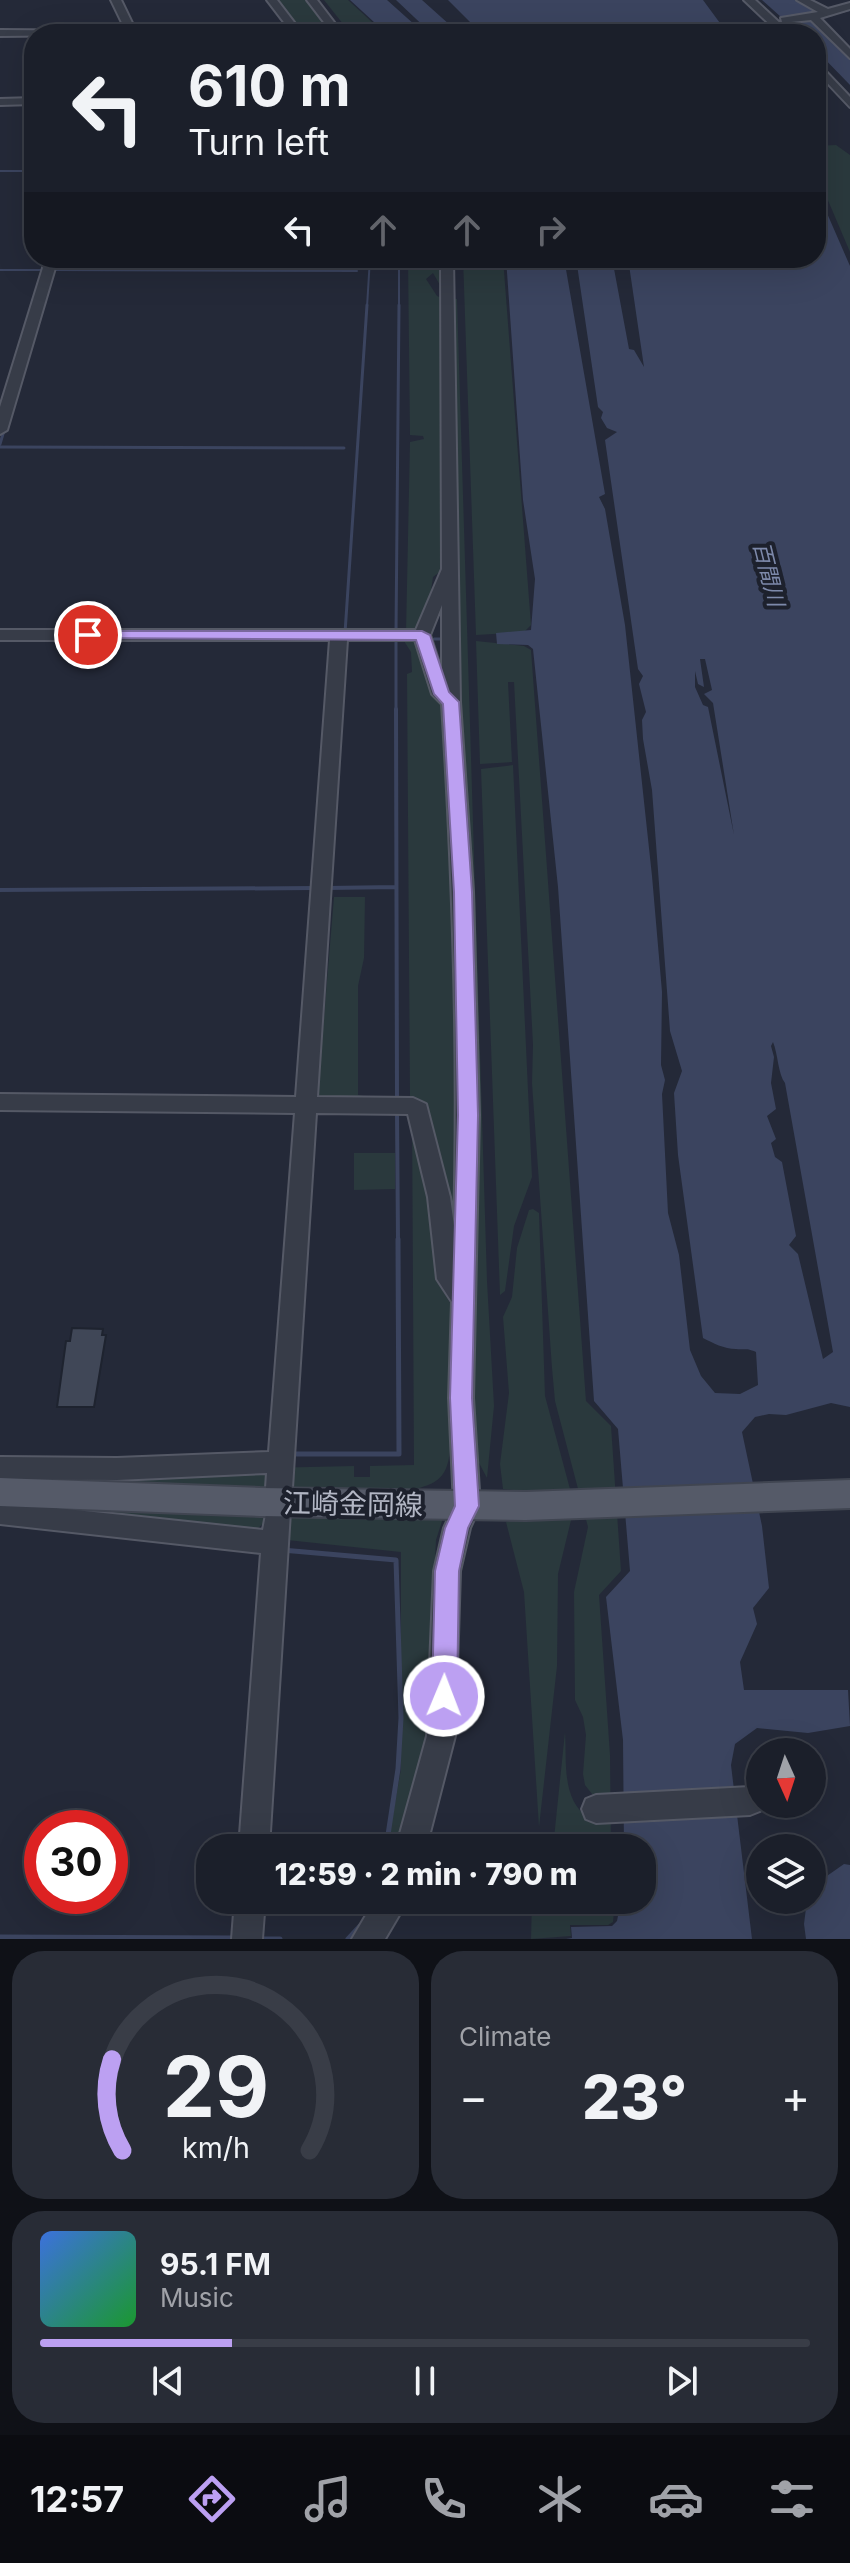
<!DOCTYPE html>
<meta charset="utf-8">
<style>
:root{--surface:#1b1f2a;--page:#282c36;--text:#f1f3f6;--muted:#a0a2a8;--line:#393d47;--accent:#bca0f2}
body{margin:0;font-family:Inter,"Noto Sans JP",sans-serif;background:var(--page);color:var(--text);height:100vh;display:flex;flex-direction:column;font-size:30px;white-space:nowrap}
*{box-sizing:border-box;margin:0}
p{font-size:26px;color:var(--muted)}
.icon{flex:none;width:44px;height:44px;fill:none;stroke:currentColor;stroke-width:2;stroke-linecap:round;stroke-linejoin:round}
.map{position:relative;height:1939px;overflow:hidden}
.details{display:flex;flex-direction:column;gap:12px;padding:12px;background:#0f1117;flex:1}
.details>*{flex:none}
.top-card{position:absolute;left:24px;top:24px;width:802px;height:244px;border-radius:32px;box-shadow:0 8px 32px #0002,0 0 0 2px var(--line);background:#1b1f2a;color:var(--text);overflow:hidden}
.needle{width:52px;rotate:177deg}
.buttons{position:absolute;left:746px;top:1738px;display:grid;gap:16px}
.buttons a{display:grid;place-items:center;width:80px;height:80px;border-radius:50%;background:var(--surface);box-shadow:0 8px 32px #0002,0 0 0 2px var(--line);font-size:40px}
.speed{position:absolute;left:24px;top:1810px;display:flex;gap:16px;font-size:40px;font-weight:700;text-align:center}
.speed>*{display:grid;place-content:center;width:104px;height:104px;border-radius:50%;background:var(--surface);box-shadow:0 8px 32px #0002,0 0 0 2px var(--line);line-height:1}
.speed .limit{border:12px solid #d22;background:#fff;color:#111}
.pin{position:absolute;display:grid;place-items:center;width:68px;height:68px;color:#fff;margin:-34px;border:4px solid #fff;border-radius:50%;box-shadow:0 2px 8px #0007}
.me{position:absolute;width:88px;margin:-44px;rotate:1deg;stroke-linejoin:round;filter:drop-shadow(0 0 6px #0008)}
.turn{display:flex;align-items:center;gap:28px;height:168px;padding:0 32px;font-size:36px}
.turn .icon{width:104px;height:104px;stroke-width:2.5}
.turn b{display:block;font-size:56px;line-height:68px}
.lanes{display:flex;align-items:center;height:76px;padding:0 32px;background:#0003;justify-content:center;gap:40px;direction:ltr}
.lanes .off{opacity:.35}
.big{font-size:60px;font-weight:800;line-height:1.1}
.details .card{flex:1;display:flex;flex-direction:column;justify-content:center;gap:12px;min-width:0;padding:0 28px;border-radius:32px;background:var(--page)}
.details .dial{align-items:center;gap:0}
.dial svg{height:208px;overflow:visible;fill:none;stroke:var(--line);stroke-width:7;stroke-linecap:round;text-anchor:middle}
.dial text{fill:var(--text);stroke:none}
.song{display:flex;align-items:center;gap:24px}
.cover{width:96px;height:96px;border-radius:12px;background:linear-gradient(135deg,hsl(220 70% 55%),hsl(130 70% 35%))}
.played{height:8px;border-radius:4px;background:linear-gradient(90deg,var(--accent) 25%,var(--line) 25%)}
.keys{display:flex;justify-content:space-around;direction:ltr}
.heat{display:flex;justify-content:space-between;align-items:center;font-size:44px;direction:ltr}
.details .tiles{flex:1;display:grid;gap:12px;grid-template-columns:1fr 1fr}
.card:last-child{grid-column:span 2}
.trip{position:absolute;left:196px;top:1834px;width:460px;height:80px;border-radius:32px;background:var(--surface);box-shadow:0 8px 32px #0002,0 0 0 2px var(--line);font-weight:800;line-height:80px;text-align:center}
.tabs{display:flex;height:128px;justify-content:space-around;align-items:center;background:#0b0c11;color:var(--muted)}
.tabs .icon{width:56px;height:56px}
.tabs .on{color:var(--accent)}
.tabs b{font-size:36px;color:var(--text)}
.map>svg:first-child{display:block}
.green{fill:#2a393d}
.water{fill:#3b445f;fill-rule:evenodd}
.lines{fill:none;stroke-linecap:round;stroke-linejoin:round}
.stream-far3{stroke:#3b445f;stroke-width:2}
.stream-far2{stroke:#3b445f;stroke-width:3}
.stream-far1{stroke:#3b445f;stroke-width:4}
.stream{stroke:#3b445f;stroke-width:5}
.building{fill:#404757;stroke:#1e232f;stroke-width:2}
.minor-casing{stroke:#555966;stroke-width:4}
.major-casing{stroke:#404551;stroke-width:4}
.minor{fill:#373c48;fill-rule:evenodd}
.major{fill:#555a68;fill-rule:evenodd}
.route{fill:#bca0f2;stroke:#7a689d;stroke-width:2}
.labels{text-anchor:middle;stroke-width:8;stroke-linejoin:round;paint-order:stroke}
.far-water-label{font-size:22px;font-style:italic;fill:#7d89aa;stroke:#1d212d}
.near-street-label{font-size:28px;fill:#b2b6c4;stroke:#1d212d}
</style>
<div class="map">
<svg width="850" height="1939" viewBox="0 0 850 1939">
<rect width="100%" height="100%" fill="#242938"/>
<path class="green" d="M 277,0 L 308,0 L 334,34 L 304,34 Z
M 324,0 L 348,0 L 385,34 L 351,34 Z
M 836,145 L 850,155 L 850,252 L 821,184 L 828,181 L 816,157 L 816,146 Z
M 408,258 L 443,258 L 444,292 L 433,273 L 426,279 L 437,296 L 442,298 L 445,568 L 433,577 L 429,604 L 421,630 L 406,633 L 410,442 L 424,439 L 423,436 L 410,435 Z
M 463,258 L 503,258 L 531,625 L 524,632 L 476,635 Z
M 453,299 L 457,299 L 487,1281 L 494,1406 L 487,1478 L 478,1461 L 472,1404 L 455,569 L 457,487 Z
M 404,641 L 420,641 L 434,697 L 446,707 C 459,891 460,1078 452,1263 L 410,1100 L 407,674 L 412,672 L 411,652 Z
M 476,641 L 524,646 L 531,650 L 586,1401 L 611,1426 L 621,1571 L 599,1595 L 610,1755 L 611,1848 L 553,1848 L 565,1732 C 567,1764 561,1800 590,1819 L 596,1799 L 585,1785 L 583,1774 L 586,1735 L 583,1717 L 575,1700 L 574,1592 L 588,1527 L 555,1401 L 552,1368 L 532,1083 L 533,1045 L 514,682 L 508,682 L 512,762 L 480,764 Z
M 513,765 L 532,1177 L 514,1226 L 505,1291 L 500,1295 L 481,769 Z
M 334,897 L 365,897 L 364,958 L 358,986 L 358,1095 L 364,1096 L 364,1102 L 317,1101 Z
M 412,1112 L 435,1219 L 437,1281 L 450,1303 L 450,1450 C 447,1482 434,1484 405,1492 L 0,1481 L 0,1474 L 354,1466 L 354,1477 L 370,1477 L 370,1466 L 414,1465 Z
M 354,1153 L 395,1153 L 395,1189 L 354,1190 Z
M 533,1209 L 539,1213 L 545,1396 L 570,1489 L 572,1516 L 558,1574 L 557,1666 L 539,1827 L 524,1592 L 506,1522 L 528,1517 L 524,1491 L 503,1489 L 500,1464 L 509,1393 L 503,1317 L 512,1297 L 517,1248 L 529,1210 Z
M 0,1500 L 444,1515 L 436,1540 L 426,1737 L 398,1848 L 387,1848 L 401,1769 L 401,1552 L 287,1540 L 270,1517 L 253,1533 L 247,1534 Z
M 532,1900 L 615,1900 L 613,1922 L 608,1925 L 570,1925 L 571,1936 L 531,1939 Z"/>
<path class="water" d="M 350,0 L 387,0 L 425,34 L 387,34 Z
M 396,0 L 422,0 L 460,34 L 432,34 Z
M 448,0 L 703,0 L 728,34 L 482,34 Z
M 762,0 L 799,0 L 818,10 L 809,16 L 850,57 L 850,85 L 816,50 L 816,34 L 800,34 Z
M 816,188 L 850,266 L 850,1407 L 831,1403 L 786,1415 L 769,1414 L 755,1417 L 742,1432 L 762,1526 L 769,1588 L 753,1608 L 757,1624 L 740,1662 L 744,1690 L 848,1690 L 850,1726 L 808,1733 L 757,1728 L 735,1744 L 731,1765 L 752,1939 L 566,1939 L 572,1938 L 571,1927 L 612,1926 L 617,1921 L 621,1900 L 642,1900 L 642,1848 L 624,1848 L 623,1740 L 606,1597 L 630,1571 L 618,1429 L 594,1401 L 558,887 L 533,649 L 528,645 L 497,644 L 496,633 L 531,630 L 535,579 L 523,500 L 506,258 L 564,258 L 605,494 L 599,497 L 605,509 L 625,625 L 652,876 L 662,992 L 661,1065 L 665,1080 L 662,1094 L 668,1213 L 679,1255 L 690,1350 L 701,1376 L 715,1393 L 740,1394 L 758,1385 L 756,1352 C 747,1348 745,1350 736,1349 C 724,1349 713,1343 703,1338 L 678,1155 L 674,1093 L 682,1071 L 670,1031 L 652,790 L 643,739 L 642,720 L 646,712 L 639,684 L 643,676 L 638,669 L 605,440 L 617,432 L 607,428 L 601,418 L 603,412 L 598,407 L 576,258 L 612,258 L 629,349 L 634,350 L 644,367 L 628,258 L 816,258 ZM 700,659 L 705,659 L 712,690 L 704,694 L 713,703 L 734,835 L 708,707 L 703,705 L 695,687 L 695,671 L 698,684 L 704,687 ZM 773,1042 C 778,1054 778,1074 785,1083 L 833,1352 L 823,1359 L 798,1254 L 789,1245 L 796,1236 L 782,1162 L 775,1157 L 771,1143 L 776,1139 L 767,1116 L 776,1109 L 771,1083 L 774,1057 L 771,1046 Z
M 844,1864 L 850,1865 L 850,1939 L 806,1939 L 804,1924 L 807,1900 L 812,1900 L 812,1892 L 824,1878 Z"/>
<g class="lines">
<path class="stream-far3" d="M 837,13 L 850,10
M 0,171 L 34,171
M 0,270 L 44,270
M 51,270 L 357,271
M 367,307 L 370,258
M 399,307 L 399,258"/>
<path class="stream-far2" d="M 0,444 L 5,427
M 0,447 L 344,448
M 396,632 L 399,305
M 345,633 L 367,305
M 396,639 L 396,711
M 434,639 L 443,639"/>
<path class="stream-far1" d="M 396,709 L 397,1098
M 327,888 L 396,887
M 0,890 L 314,888
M 397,1112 L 398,1241"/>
<path class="stream" d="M 289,1454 L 399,1454 L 398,1239
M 282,1550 L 396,1560 L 401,1718 L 398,1769 L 386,1848
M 365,1919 L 372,1900
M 0,1937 L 236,1938
M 258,1939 L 280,1939
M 348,1939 L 360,1926"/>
</g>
<path class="building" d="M 72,1328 L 103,1329 L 102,1335 L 106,1335 L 94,1407 L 57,1407 L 66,1341 L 70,1341 Z"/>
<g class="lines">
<g class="minor-casing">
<path id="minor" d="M 111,0 L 121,0 L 136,31 L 178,31 L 183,34 L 0,36 L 0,30 L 126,31 Z
M 267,0 L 277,0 L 303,34 L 293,34 Z
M 307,0 L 317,0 L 343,34 L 333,34 Z
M 744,0 L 755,0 L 783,26 L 781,18 L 818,12 L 797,0 L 810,0 L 828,9 L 850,3 L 850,9 L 820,18 L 850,49 L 850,58 L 811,20 L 791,22 L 798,34 L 780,34 Z
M 816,61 L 850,97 L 850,107 L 816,71 Z
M 34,98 L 34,104 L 0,105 L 0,99 Z
M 46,258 L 58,258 L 7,430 L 0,434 L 0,407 Z
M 441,258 L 453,258 L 460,702 L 473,892 L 479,1115 L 473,1398 L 480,1506 L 470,1528 L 460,1571 L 455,1736 L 426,1848 L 396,1848 L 427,1736 L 434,1571 L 444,1528 L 454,1506 L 449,1398 L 452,1302 L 437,1279 L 428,1197 L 408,1114 L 316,1113 L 292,1488 L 288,1496 L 279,1499 L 270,1496 L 266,1488 L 267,1473 L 117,1480 L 0,1479 L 0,1457 L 117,1458 L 269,1452 L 295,1113 L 0,1110 L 0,1094 L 296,1097 L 330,640 L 0,640 L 0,630 L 416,630 L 442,569 ZM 442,605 L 442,672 L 430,635 ZM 347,640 L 415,640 L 432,694 L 442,704 C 453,878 459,1052 454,1226 L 450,1197 L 426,1104 L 413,1098 L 317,1097 Z
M 277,1501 L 286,1504 L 290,1512 L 269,1848 L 239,1848 L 261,1553 L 0,1524 L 0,1502 L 263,1530 L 268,1504 Z
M 750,1787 L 760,1791 L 760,1804 L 763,1804 L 760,1811 L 750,1815 L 596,1823 L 586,1819 L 582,1809 L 586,1799 L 596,1795 Z
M 235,1900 L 265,1900 L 262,1939 L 232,1939 Z
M 375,1900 L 408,1900 L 385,1939 L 352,1939 Z"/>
</g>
<g class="major-casing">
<path id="major" d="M 0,1478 L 260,1488 L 526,1492 L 850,1480 L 850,1508 L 526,1520 L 260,1516 L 0,1506 Z"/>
</g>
<use href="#minor" class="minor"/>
<use href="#major" class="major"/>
</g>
<path class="route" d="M 88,631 L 422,631 L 430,635 L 449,692 L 459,702 L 472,892 L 478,1115 L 472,1398 L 479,1506 L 468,1528 L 459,1571 L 457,1696 L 453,1704 L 444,1708 L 436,1704 L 432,1696 L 435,1571 L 445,1528 L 455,1506 L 450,1398 L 458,1115 L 454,892 L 443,704 L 434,694 L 416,640 L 83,638 L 83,632 Z"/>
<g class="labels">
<g class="far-water-label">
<text transform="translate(769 574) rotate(76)" y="8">百間川</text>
</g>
<g class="near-street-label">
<text transform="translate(353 1504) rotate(1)" y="10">江崎金岡線</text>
</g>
</g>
</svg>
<div class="buttons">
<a><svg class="needle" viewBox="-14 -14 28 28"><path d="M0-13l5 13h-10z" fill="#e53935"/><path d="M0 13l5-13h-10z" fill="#a0a2a8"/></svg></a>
<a><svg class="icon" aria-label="layers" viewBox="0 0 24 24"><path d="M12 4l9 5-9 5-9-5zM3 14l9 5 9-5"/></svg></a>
</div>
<div class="speed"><div class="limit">30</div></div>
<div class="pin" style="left:88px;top:635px;background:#d93025"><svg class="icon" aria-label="arrive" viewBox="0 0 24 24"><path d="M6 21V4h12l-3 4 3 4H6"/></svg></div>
<svg class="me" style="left:444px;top:1696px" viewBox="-20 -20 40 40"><circle r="17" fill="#bca0f2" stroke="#fff" stroke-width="3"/><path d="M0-11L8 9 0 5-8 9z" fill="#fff"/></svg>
<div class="trip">12:59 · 2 min · 790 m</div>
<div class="top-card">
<div class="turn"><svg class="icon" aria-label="left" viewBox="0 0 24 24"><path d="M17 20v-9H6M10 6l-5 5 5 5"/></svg><div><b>610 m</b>Turn left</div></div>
<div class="lanes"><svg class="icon" aria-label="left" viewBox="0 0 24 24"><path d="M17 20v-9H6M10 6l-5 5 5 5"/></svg><svg class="icon off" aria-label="ahead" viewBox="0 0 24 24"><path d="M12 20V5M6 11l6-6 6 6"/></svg><svg class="icon off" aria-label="ahead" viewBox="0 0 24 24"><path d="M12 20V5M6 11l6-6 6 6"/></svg><svg class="icon off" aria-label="right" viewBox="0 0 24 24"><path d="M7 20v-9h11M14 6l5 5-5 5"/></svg></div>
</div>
</div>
<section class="details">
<div class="tiles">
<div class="card dial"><svg viewBox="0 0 100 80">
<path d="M14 69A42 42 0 1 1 86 69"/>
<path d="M14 69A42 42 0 0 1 10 34" stroke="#bca0f2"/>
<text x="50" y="56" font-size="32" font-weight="700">29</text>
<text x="50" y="72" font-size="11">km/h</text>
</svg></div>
<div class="card"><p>Climate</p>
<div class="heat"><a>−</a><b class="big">23°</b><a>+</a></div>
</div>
<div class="card">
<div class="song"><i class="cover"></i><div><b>95.1 FM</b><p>Music</p></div></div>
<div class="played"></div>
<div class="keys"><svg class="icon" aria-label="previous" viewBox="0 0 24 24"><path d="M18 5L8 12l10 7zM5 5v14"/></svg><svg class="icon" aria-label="pause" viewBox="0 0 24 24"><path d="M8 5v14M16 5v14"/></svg><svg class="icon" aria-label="next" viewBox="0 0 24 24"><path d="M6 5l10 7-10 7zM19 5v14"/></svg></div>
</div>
</div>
</section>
<nav class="tabs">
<b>12:57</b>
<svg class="icon on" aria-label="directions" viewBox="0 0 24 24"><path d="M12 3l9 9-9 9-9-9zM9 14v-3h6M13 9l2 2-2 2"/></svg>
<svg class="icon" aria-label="music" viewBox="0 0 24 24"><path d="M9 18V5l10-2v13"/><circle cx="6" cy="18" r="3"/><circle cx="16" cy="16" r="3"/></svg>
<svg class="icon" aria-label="phone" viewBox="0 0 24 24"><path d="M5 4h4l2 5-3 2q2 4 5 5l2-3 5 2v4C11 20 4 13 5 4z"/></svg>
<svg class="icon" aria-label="climate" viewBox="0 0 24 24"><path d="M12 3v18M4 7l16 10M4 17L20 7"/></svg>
<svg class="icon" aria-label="car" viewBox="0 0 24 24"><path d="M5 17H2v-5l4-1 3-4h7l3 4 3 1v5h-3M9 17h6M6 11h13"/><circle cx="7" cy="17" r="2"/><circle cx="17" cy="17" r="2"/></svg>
<svg class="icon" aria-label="filters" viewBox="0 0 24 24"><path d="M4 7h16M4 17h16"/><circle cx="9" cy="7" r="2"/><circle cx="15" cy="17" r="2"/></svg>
</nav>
